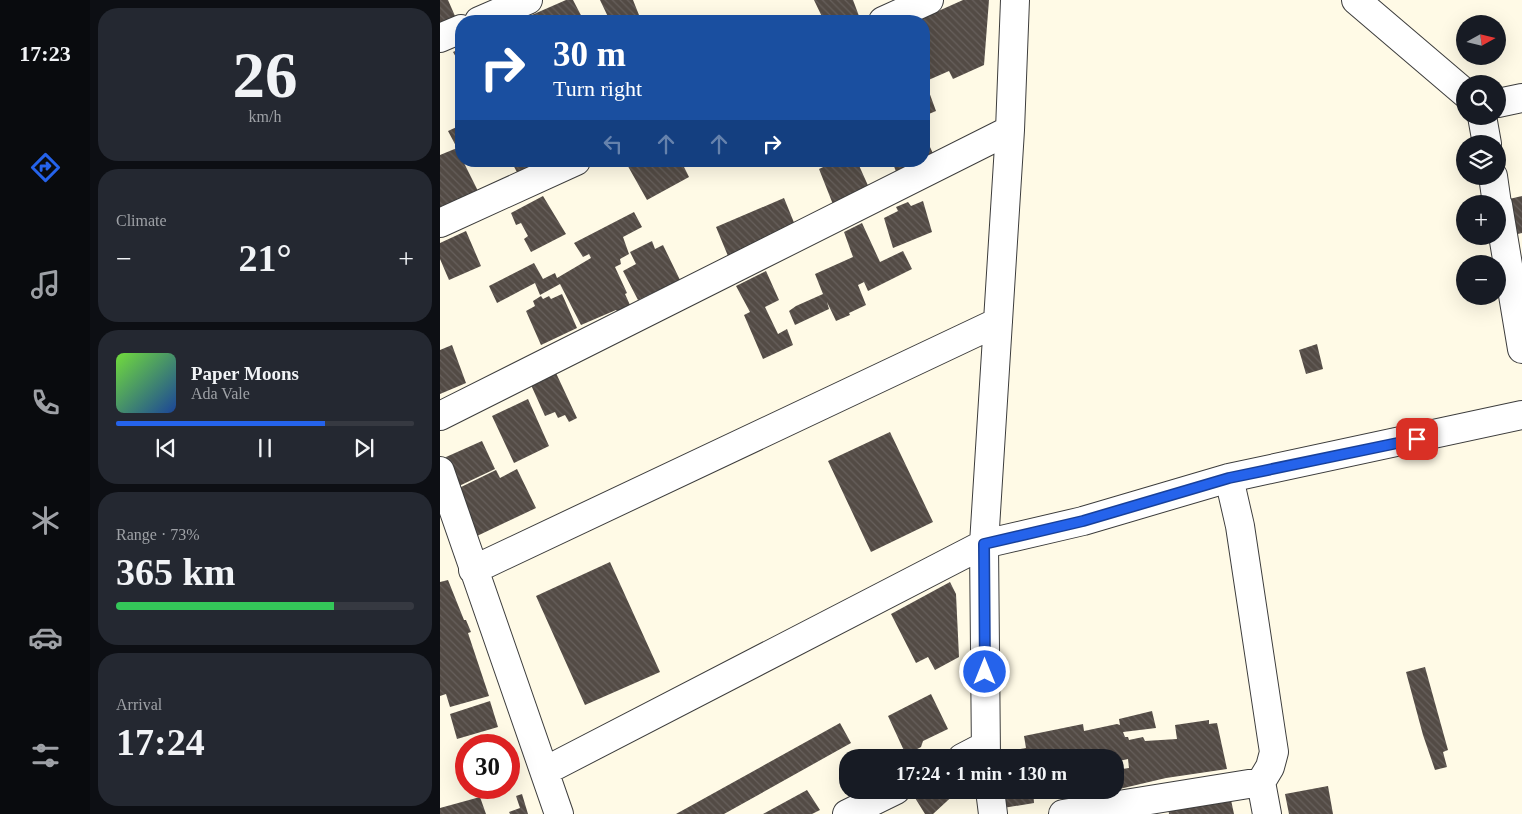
<!DOCTYPE html>
<meta charset="utf-8">
<style>
:root{--surface:#171b24;--page:#242831;--text:#f1f3f6;--muted:#9ea1a6;--line:#363941;--accent:#2563eb}
body{margin:0;font-family:"Times New Roman",serif;background:var(--page);color:var(--text);height:100vh;display:flex;flex-direction:column;font-size:19px;white-space:nowrap}
*{box-sizing:border-box;margin:0}
p{font-size:16px;color:var(--muted)}
.icon{flex:none;width:28px;height:28px;fill:none;stroke:currentColor;stroke-width:2;stroke-linecap:round;stroke-linejoin:round}
.map{position:relative;flex:1;overflow:hidden}
.panel{display:flex;flex-direction:column;gap:8px;padding:8px;background:#0d0f14;width:350px}
.panel>*{flex:none}
.top-card{position:absolute;left:15px;top:15px;width:475px;height:152px;border-radius:20px;box-shadow:0 5px 20px #0002;background:#1a4fa0;color:#fff;overflow:hidden}
.needle{width:32px;rotate:82deg}
.fabs{position:absolute;left:1016px;top:15px;display:grid;gap:10px}
.fabs a{display:grid;place-items:center;width:50px;height:50px;border-radius:50%;background:var(--surface);box-shadow:0 5px 20px #0002;font-size:25px}
.speed{position:absolute;left:15px;top:734px;display:flex;gap:10px;font-size:25px;font-weight:700;text-align:center}
.speed>*{display:grid;place-content:center;width:65px;height:65px;border-radius:50%;background:var(--surface);box-shadow:0 5px 20px #0002;line-height:1}
.speed .limit{border:8px solid #d22;background:#fff;color:#111}
.pin{position:absolute;display:grid;place-items:center;width:42px;height:42px;color:#fff;margin:-21px;border-radius:10px;box-shadow:0 2px 8px #0006}
.me{position:absolute;width:55px;margin:-28px;rotate:0deg;stroke-linejoin:round;filter:drop-shadow(0 0 4px #0008)}
.turn{display:flex;align-items:center;gap:18px;height:105px;padding:0 15px;font-size:22px}
.turn .icon{width:65px;height:65px;stroke-width:2.5}
.turn b{display:block;font-size:35px;line-height:42px}
.lanes{display:flex;align-items:center;height:48px;padding:0 15px;background:#0003;justify-content:center;gap:25px;direction:ltr}
.lanes .off{opacity:.35}
.big{font-size:38px;font-weight:700;line-height:1.1}
.panel .widget{flex:1;display:flex;flex-direction:column;justify-content:center;gap:8px;min-width:0;padding:0 18px;border-radius:20px;background:var(--page)}
.panel .dial{align-items:center;gap:0}
.dial b{font-size:65px;line-height:1}
.song{display:flex;align-items:center;gap:15px}
.cover{width:60px;height:60px;border-radius:8px;background:linear-gradient(135deg,hsl(100 70% 55%),hsl(220 70% 35%))}
.played{height:5px;border-radius:2px;background:linear-gradient(90deg,var(--accent) 70%,var(--line) 70%)}
.keys{display:flex;justify-content:space-around;direction:ltr}
.heat{display:flex;justify-content:space-between;align-items:center;font-size:28px;direction:ltr}
.charge{height:8px;border-radius:4px;background:linear-gradient(90deg,#34c759 73%,var(--line) 0)}
.trip{position:absolute;left:399px;top:749px;width:285px;height:50px;border-radius:20px;background:var(--surface);box-shadow:0 5px 20px #0002;font-weight:700;line-height:50px;text-align:center}
main{display:flex;flex:1;min-height:0}
.tabs{display:flex;flex-direction:column;width:90px;justify-content:space-around;align-items:center;background:#090b0e;color:var(--muted)}
.tabs .icon{width:35px;height:35px}
.tabs .on{color:var(--accent)}
.tabs b{font-size:22px;color:var(--text)}
.map>svg:first-child{display:block}
.building{fill:url(#building-back-hatch)}
.lines{fill:none;stroke-linecap:round;stroke-linejoin:round}
.minor-casing{stroke:#3d3d3d;stroke-width:30}
.minor{stroke:#fff;stroke-width:28}
.route-casing{stroke:#184099;stroke-width:12}
.route{stroke:#2563eb;stroke-width:9}
</style>
<main>
<nav class="tabs">
<b>17:23</b>
<svg class="icon on" aria-label="directions" viewBox="0 0 24 24"><path d="M12 3l9 9-9 9-9-9zM9 14v-3h6M13 9l2 2-2 2"/></svg>
<svg class="icon" aria-label="music" viewBox="0 0 24 24"><path d="M9 18V5l10-2v13"/><circle cx="6" cy="18" r="3"/><circle cx="16" cy="16" r="3"/></svg>
<svg class="icon" aria-label="phone" viewBox="0 0 24 24"><path d="M5 4h4l2 5-3 2q2 4 5 5l2-3 5 2v4C11 20 4 13 5 4z"/></svg>
<svg class="icon" aria-label="climate" viewBox="0 0 24 24"><path d="M12 3v18M4 7l16 10M4 17L20 7"/></svg>
<svg class="icon" aria-label="car" viewBox="0 0 24 24"><path d="M5 17H2v-5l4-1 3-4h7l3 4 3 1v5h-3M9 17h6M6 11h13"/><circle cx="7" cy="17" r="2"/><circle cx="17" cy="17" r="2"/></svg>
<svg class="icon" aria-label="filters" viewBox="0 0 24 24"><path d="M4 7h16M4 17h16"/><circle cx="9" cy="7" r="2"/><circle cx="15" cy="17" r="2"/></svg>
</nav>
<section class="panel">
<div class="widget dial"><b>26</b><p>km/h</p></div>
<div class="widget"><p>Climate</p>
<div class="heat"><a>−</a><b class="big">21°</b><a>+</a></div>
</div>
<div class="widget">
<div class="song"><i class="cover"></i><div><b>Paper Moons</b><p>Ada Vale</p></div></div>
<div class="played"></div>
<div class="keys"><svg class="icon" aria-label="previous" viewBox="0 0 24 24"><path d="M18 5L8 12l10 7zM5 5v14"/></svg><svg class="icon" aria-label="pause" viewBox="0 0 24 24"><path d="M8 5v14M16 5v14"/></svg><svg class="icon" aria-label="next" viewBox="0 0 24 24"><path d="M6 5l10 7-10 7zM19 5v14"/></svg></div>
</div>
<div class="widget"><p>Range · 73%</p><b class="big">365 km</b><div class="charge"></div></div>
<div class="widget"><p>Arrival</p><b class="big">17:24</b></div>
</section>
<div class="map">
<svg width="1082" height="814" viewBox="0 0 1082 814">
<defs>
<pattern id="building-back-hatch" width="6" height="6" patternUnits="userSpaceOnUse" patternTransform="scale(1.25)"><rect width="6" height="6" fill="#534b45"/><path d="M-1 5l2 2M0 0l6 6M5-1l2 2" fill="none" stroke="#67605c"/></pattern>
</defs>
<rect width="100%" height="100%" fill="#fffae6"/>
<path class="building" d="M 0,0 L 8,0 L 15,16 L 0,23 Z
M 126,0 L 133,0 L 144,21 L 78,21 Z
M 160,0 L 193,0 L 201,20 L 170,21 Z
M 374,0 L 413,0 L 419,16 L 406,21 L 384,21 Z
M 523,0 L 549,0 L 544,65 L 513,79 L 509,71 L 484,82 L 484,21 L 476,21 Z
M 21,48 L 21,66 L 13,52 Z
M 488,89 L 496,111 L 484,116 L 484,91 Z
M 21,125 L 21,150 L 19,151 L 21,161 L 23,161 L 40,195 L 0,210 L 0,155 L 17,148 L 8,131 Z
M 484,134 L 496,160 L 458,177 L 452,161 L 484,161 Z
M 71,161 L 113,161 L 79,176 Z
M 185,161 L 241,161 L 249,177 L 207,200 Z
M 266,161 L 284,161 L 284,162 L 268,167 Z
M 396,161 L 417,161 L 430,190 L 394,207 L 379,169 Z
M 103,196 L 126,234 L 91,252 L 84,239 L 88,236 L 81,223 L 76,225 L 71,213 Z
M 1082,196 L 1082,233 L 1073,235 L 1065,200 Z
M 344,198 L 355,225 L 288,256 L 276,227 Z
M 483,201 L 492,232 L 453,248 L 444,218 L 458,211 L 456,207 L 468,202 L 471,206 Z
M 194,212 L 202,227 L 183,237 L 189,254 L 180,259 L 181,264 L 175,267 L 187,293 L 185,294 L 190,305 L 178,312 L 176,310 L 141,325 L 120,284 L 100,295 L 95,283 L 57,303 L 49,286 L 94,263 L 103,279 L 115,273 L 117,278 L 151,258 L 149,254 L 143,257 L 134,243 Z
M 422,223 L 440,262 L 463,251 L 472,269 L 428,291 L 424,282 L 418,285 L 426,305 L 409,313 L 410,315 L 396,321 L 387,302 L 389,309 L 355,325 L 349,311 L 356,306 L 383,294 L 375,274 L 413,257 L 404,232 Z
M 26,231 L 41,266 L 9,280 L 0,259 L 0,243 Z
M 212,241 L 215,249 L 223,245 L 240,280 L 198,300 L 183,271 L 196,264 L 190,252 Z
M 326,271 L 339,300 L 325,307 L 338,334 L 347,329 L 353,345 L 323,359 L 304,315 L 310,312 L 296,286 Z
M 122,294 L 137,328 L 101,345 L 86,311 L 95,306 L 93,301 L 101,296 L 103,299 L 109,296 L 111,299 Z
M 877,344 L 883,369 L 866,374 L 859,350 Z
M 12,345 L 26,383 L 0,394 L 0,350 Z
M 116,373 L 137,418 L 129,422 L 125,415 L 118,418 L 115,412 L 105,416 L 91,385 Z
M 88,399 L 109,446 L 74,463 L 52,416 Z
M 450,432 L 493,522 L 431,552 L 388,461 Z
M 42,441 L 55,469 L 19,486 L 6,457 Z
M 77,469 L 96,508 L 37,536 L 19,488 L 56,470 L 60,478 Z
M 170,562 L 220,672 L 145,705 L 96,596 Z
M 8,580 L 24,620 L 26,620 L 31,632 L 28,633 L 49,696 L 10,707 L 6,694 L 0,696 L 0,582 Z
M 510,582 L 516,594 L 519,657 L 495,670 L 488,657 L 476,663 L 451,614 Z
M 985,667 L 1008,750 L 1003,752 L 1007,767 L 995,770 L 983,735 L 966,672 Z
M 491,694 L 508,729 L 483,741 L 481,747 L 466,755 L 448,716 Z
M 50,701 L 58,727 L 17,739 L 10,714 Z
M 712,711 L 716,728 L 683,732 L 685,737 L 688,737 L 689,740 L 703,737 L 705,741 L 737,739 L 735,725 L 769,720 L 769,724 L 777,723 L 787,769 L 726,778 L 675,790 L 675,770 L 689,768 L 688,759 L 675,762 L 675,758 L 558,758 L 558,753 L 586,748 L 584,736 L 643,724 L 644,731 L 677,724 L 680,725 L 679,719 Z
M 400,723 L 411,743 L 284,814 L 236,814 Z
M 69,767 L 74,784 L 69,786 Z
M 888,786 L 893,814 L 849,814 L 845,794 Z
M 37,788 L 61,788 L 38,795 Z
M 367,790 L 380,810 L 372,814 L 323,814 Z
M 479,790 L 519,790 L 493,814 L 485,814 L 472,793 Z
M 560,790 L 593,790 L 594,803 L 563,808 Z
M 82,794 L 88,814 L 70,814 L 69,812 L 80,808 L 76,796 Z
M 40,797 L 46,814 L 0,814 L 0,808 Z
M 791,800 L 794,814 L 729,814 L 728,807 Z"/>
<g class="lines">
<g class="minor-casing">
<path id="minor" d="M 916,0 L 1025,93
M 39,21 L 88,0
M 443,21 L 489,0
M 0,38 L 21,29
M 1058,103 L 1082,98
M 1042,116 L 1047,144
M 1053,176 L 1057,204
M 1058,205 L 1082,349
M 0,223 L 136,161
M 0,416 L 570,130
M 0,471 L 119,814
M 33,570 L 558,322
M 522,758 L 545,746
M 546,758 L 544,544 L 570,130 L 575,0
M 105,771 L 544,544 L 643,521 L 789,478 L 1082,415
M 821,782 L 827,814
M 550,790 L 553,814
M 407,814 L 456,790
M 623,814 L 821,782 L 830,767 L 834,752 L 832,739 L 800,526 L 789,478"/>
</g>
<use href="#minor" class="minor"/>
</g>
<g class="lines">
<g class="route-casing">
<path id="route" d="M 545,672 L 544,544 L 643,521 L 789,478 L 977,439"/>
</g>
<use href="#route" class="route"/>
</g>
</svg>
<div class="fabs">
<a><svg class="needle" viewBox="-14 -14 28 28"><path d="M0-13l5 13h-10z" fill="#e53935"/><path d="M0 13l5-13h-10z" fill="#9ea1a6"/></svg></a>
<a><svg class="icon" aria-label="search" viewBox="0 0 24 24"><circle cx="10" cy="10" r="6"/><path d="M15 15l6 6"/></svg></a>
<a><svg class="icon" aria-label="layers" viewBox="0 0 24 24"><path d="M12 4l9 5-9 5-9-5zM3 14l9 5 9-5"/></svg></a>
<a>+</a>
<a>−</a>
</div>
<div class="speed"><div class="limit">30</div></div>
<div class="pin" style="left:977px;top:439px;background:#d93025"><svg class="icon" aria-label="arrive" viewBox="0 0 24 24"><path d="M6 21V4h12l-3 4 3 4H6"/></svg></div>
<svg class="me" style="left:545px;top:672px" viewBox="-20 -20 40 40"><circle r="17" fill="#2563eb" stroke="#fff" stroke-width="3"/><path d="M0-11L8 9 0 5-8 9z" fill="#fff"/></svg>
<div class="trip">17:24 · 1 min · 130 m</div>
<div class="top-card">
<div class="turn"><svg class="icon" aria-label="right" viewBox="0 0 24 24"><path d="M7 20v-9h11M14 6l5 5-5 5"/></svg><div><b>30 m</b>Turn right</div></div>
<div class="lanes"><svg class="icon off" aria-label="left" viewBox="0 0 24 24"><path d="M17 20v-9H6M10 6l-5 5 5 5"/></svg><svg class="icon off" aria-label="ahead" viewBox="0 0 24 24"><path d="M12 20V5M6 11l6-6 6 6"/></svg><svg class="icon off" aria-label="ahead" viewBox="0 0 24 24"><path d="M12 20V5M6 11l6-6 6 6"/></svg><svg class="icon" aria-label="right" viewBox="0 0 24 24"><path d="M7 20v-9h11M14 6l5 5-5 5"/></svg></div>
</div>
</div>
</main>
